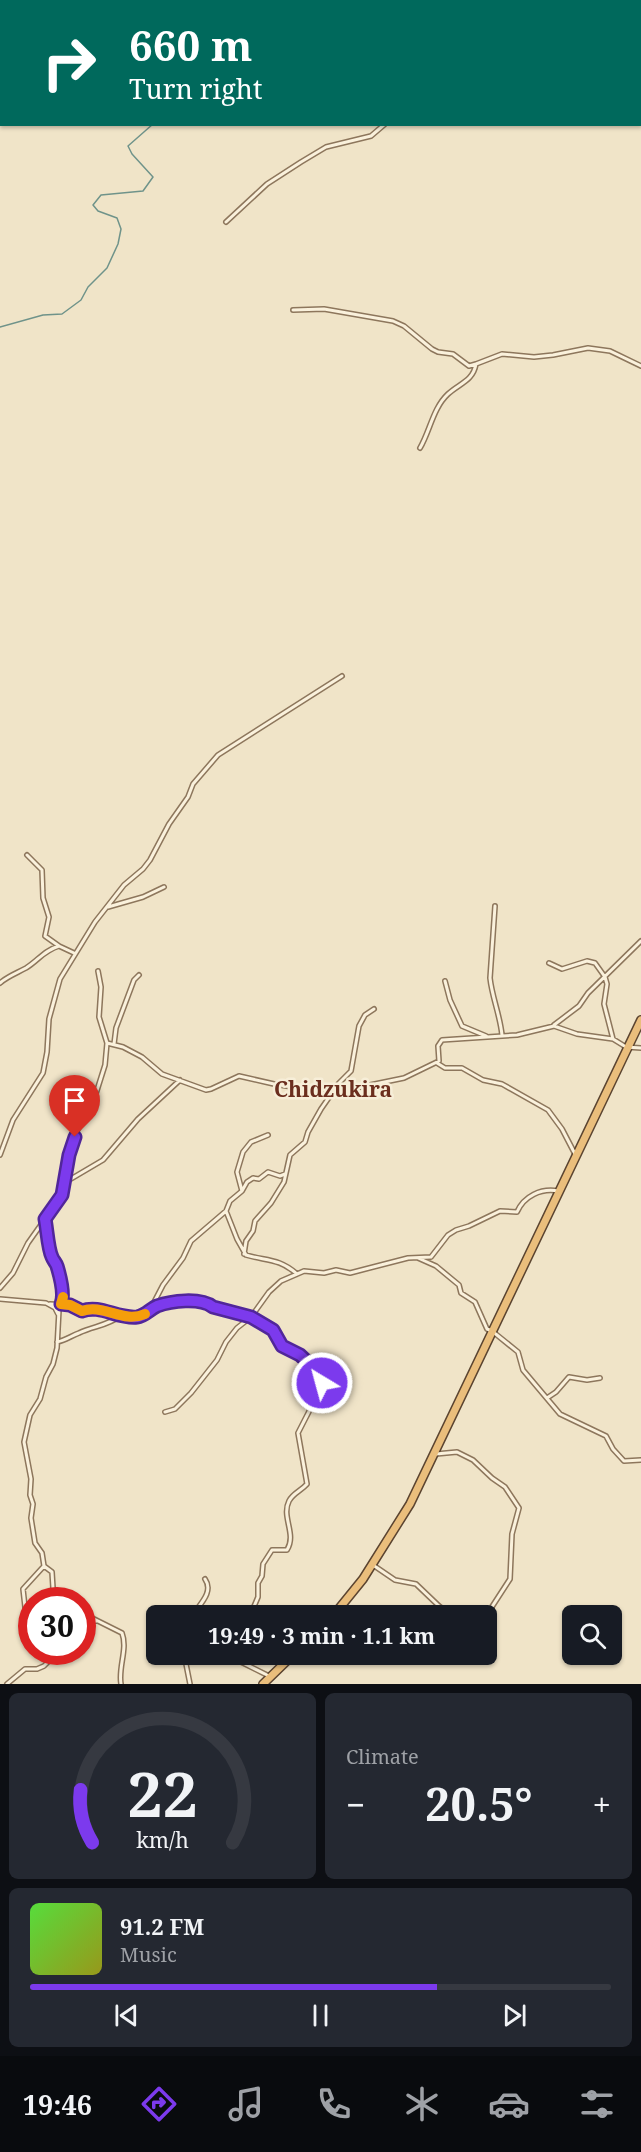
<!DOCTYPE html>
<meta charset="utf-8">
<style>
:root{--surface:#171b24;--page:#242831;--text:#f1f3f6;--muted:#9ea1a6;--line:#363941;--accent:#7c3aed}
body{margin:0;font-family:"Noto Serif",serif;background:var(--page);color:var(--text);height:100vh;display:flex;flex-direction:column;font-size:22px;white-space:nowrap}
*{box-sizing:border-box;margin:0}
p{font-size:20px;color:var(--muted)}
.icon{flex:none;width:33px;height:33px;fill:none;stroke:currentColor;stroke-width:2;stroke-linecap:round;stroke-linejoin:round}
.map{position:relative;height:1684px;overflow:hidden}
.details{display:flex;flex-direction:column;gap:9px;padding:9px;background:#0d0f14;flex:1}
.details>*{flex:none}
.hud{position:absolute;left:0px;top:0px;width:642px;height:126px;box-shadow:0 2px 4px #0004;background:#00695c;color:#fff;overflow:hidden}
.buttons{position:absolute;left:562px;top:1605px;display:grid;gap:12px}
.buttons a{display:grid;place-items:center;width:60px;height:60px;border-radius:9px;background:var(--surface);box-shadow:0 2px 4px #0004;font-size:30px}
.speed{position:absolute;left:18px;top:1587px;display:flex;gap:12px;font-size:30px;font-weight:700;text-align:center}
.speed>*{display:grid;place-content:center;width:78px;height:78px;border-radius:50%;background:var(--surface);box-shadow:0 2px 4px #0004;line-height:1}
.speed .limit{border:9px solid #d22;background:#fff;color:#111}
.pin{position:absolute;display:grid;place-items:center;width:51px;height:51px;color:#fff;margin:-62px -26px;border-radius:50% 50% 50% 0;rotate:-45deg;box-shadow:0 0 6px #0007}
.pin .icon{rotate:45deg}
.me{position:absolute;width:66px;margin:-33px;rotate:323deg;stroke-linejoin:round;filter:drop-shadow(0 0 4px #0008)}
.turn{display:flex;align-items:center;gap:21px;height:126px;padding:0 30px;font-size:27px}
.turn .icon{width:78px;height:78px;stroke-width:2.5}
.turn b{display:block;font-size:42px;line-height:51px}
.big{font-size:45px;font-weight:700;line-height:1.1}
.details .card{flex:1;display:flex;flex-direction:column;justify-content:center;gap:9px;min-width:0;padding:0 21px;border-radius:9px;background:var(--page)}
.details .dial{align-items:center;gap:0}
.dial svg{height:156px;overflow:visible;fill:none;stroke:var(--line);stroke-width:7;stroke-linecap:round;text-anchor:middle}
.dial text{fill:var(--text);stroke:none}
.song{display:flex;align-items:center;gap:18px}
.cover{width:72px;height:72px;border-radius:9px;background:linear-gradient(135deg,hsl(110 70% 55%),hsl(60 70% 35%))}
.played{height:6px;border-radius:3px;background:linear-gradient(90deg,var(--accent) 70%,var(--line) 70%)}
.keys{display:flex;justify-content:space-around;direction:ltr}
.heat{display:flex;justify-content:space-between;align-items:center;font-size:33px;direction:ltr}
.details .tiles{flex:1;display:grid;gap:9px;grid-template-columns:1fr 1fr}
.card:last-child{grid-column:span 2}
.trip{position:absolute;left:146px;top:1605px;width:351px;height:60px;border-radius:9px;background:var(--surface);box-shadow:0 2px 4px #0004;font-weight:700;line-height:60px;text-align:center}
.dock{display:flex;height:96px;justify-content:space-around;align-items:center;background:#090b0e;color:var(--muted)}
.dock .icon{width:42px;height:42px}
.dock .selected{color:var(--accent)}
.dock b{font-size:27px;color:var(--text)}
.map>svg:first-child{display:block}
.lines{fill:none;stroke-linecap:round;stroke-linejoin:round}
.stream{stroke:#6f938a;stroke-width:1.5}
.minor-casing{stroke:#8d765c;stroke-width:6}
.trunk-casing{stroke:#5b4430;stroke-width:10}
.minor{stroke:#faf1dc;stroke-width:3}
.trunk{stroke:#eabe7c;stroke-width:7}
.route-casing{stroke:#51269a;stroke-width:15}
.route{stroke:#7c3aed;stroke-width:10}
.slow{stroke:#f59e0b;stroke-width:10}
.labels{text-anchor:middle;stroke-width:5;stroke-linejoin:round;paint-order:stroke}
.quarter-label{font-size:21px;font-weight:bold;fill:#6b2e1e;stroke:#f7eed8}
</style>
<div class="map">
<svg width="641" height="1684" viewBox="0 0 641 1684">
<rect width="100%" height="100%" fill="#f0e4c8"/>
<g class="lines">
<path class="stream" d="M 232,0 L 234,2
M 0,327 L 43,315 L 62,314 L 81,300 L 88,287 L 107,268 L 118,244 L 121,229 L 117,218 L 98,211 L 93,205 L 101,195 L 143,191 L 153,177 L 132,154 L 128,146 L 153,124"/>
<g class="minor-casing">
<path id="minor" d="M 640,70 L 641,71
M 0,106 L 2,106
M 226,222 L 267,184 L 301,162 L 326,147 L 371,136 L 385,124
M 293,310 L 324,309 L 393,321 L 404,326 L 432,349 L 438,352 L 453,354 L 469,366 L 476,364
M 420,448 C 430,431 433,408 448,394 C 460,383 473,381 476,364 L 502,354 L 534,357 L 553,355 L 588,348 L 610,351 L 641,366
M 27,855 L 42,870 L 43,898 L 49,917 L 45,936 L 59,946
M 495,906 L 490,978 C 492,997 500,1015 502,1035
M 108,907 L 143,897 L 164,887
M 549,963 L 562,969 L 587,961 L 595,963 L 605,977 L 607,984 L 604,1004 L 613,1039
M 445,981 L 450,1000 L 462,1026 L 486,1036
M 0,983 C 8,976 17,973 26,968 C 39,960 43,951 59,946 L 74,953
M 554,1025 L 579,1006 L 588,993 L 641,941
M 107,1043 L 123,1047 L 142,1057 L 162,1074 L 206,1090 L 211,1089 L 239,1076 L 274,1084 L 299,1088 L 317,1088 L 336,1092 L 404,1078 L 439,1061 L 438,1046 L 442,1040 L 517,1035 L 554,1026 L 577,1034 L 613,1039 L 626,1047 L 641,1048
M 114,1044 L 116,1028 L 134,980 L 139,975
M 437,1063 L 445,1068 L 462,1068 L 483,1080 L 502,1084 L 548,1110 L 562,1129 L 575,1154
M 0,1155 L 13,1120 L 43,1073 L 47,1052 L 49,1019 L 60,979 L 95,922 L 124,885 L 143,869 L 150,860 L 169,824 L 188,797 L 193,784 L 218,755 L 342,676
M 285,1174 L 280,1176 L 268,1172 L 259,1179 L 253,1178 L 247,1182 L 242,1191 L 230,1201 L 226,1211 L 237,1239 L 246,1255 C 266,1261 279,1258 297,1274
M 64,1183 L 103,1160 L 138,1119 L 180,1080
M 242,1191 L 237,1172 L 243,1152 L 251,1142 L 268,1135
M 45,1219 L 51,1256 L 58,1268 L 63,1299 L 59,1310 L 57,1348 L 53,1364 L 46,1377 L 40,1399 L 30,1415 L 24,1442 L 31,1479 L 30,1495 L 33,1504 L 31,1518 L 35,1543 L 42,1553 L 44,1566 L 52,1572 L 53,1588 L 58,1600
M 244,1254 L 246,1241 L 253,1231 L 255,1221 L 271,1203 L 284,1182 L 290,1155 L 305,1142 L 308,1132 L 321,1109 L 339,1083 L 351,1071 L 359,1026 L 365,1015 L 374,1009
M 418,1258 L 436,1266 L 459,1285 L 461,1293 L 475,1302 L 487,1329 L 492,1331 L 518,1352 L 523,1370 L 560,1414 L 606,1436 L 613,1449 L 624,1461 L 641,1460
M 0,1288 L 13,1273 L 28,1243 L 62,1195 L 72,1145 L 77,1131 L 93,1103 L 105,1065 L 107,1043 L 99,1017 L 101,987 L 98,971
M 0,1299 L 46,1303 L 55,1308 L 58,1314
M 50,1304 L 70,1305 L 82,1311 C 100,1304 118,1319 137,1317 C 145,1316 150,1309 157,1306 C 171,1301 201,1297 212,1307 L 251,1317 L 268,1327 L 273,1330 L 282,1346 L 296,1351 L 322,1377 L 319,1392 L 298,1433 L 307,1484 C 301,1491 293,1493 289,1501 C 281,1517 297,1534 287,1550 L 272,1550 L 263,1564 L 262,1576 L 258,1583 L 258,1597 L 250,1616
M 150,1310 L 163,1285 L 183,1258 L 191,1241 L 226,1211
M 57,1342 C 66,1340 71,1336 79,1333 C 93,1326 107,1326 120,1316
M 547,1398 L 556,1392 L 569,1377 L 587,1380 L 600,1378
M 165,1412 L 175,1409 L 191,1393 L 217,1360 L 226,1342 L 237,1328 L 251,1317 L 269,1292 L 281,1281 L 304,1271 L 324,1273 L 336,1270 L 350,1273 L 408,1258 L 431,1257 L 448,1235 L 456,1230 L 469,1226 L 500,1211 L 517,1212 C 524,1196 541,1188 558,1191
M 436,1454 L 457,1452 L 473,1460 L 492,1478 L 505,1487 L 519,1508 L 512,1534 L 510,1579 L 486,1616
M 373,1565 L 395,1580 L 416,1584 L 439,1606 L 452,1616
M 82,1613 L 122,1633 C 128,1649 118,1667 121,1684
M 192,1616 C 200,1604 214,1592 205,1579
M 32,1627 L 26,1616 L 23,1589 L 44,1566
M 82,1631 L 87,1622 L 96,1621
M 184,1654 L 190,1684
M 237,1654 L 239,1661 L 269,1676
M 7,1684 L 25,1669 L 37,1669 L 44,1666 L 58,1652"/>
</g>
<g class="trunk-casing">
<path id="trunk" d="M 333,1616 L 363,1579 L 410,1504 L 641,1020
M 263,1684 L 294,1654"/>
</g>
<use href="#minor" class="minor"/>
<use href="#trunk" class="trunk"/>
</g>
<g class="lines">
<g class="route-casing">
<path id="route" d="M 75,1137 L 69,1155 L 62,1195 L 45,1219 C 47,1229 48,1249 52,1257 C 53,1260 56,1263 57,1266 C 60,1276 65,1294 61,1304 L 70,1305 L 82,1311 C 100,1304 117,1319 137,1317 C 145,1316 150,1309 157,1306 C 171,1301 200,1297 213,1307 L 251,1317 L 273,1330 L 282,1346 L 300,1355 L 321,1375 L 322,1383"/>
</g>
<use href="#route" class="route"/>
<path class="slow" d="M 63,1297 L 61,1304 L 70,1305 L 82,1311 C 103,1303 123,1324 145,1314"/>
</g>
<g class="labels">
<g class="quarter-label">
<text x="333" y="1097">Chidzukira</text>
</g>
</g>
</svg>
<div class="buttons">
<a><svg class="icon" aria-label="search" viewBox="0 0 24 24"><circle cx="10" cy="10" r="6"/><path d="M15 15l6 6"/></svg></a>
</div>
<div class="speed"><div class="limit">30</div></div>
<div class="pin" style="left:75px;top:1137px;background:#d93025"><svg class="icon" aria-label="arrive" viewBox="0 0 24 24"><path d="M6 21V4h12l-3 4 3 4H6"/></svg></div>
<svg class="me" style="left:322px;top:1383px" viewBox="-20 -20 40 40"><circle r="17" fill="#7c3aed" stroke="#fff" stroke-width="3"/><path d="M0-11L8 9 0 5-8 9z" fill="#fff"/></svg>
<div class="trip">19:49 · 3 min · 1.1 km</div>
<div class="hud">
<div class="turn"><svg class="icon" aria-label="right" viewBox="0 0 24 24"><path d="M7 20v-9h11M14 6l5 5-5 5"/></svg><div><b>660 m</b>Turn right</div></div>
</div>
</div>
<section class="details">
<div class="tiles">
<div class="card dial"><svg viewBox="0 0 100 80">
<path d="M14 69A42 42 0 1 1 86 69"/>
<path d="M14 69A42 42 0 0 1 8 42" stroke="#7c3aed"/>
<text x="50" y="56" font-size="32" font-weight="700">22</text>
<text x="50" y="72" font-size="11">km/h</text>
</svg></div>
<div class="card"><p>Climate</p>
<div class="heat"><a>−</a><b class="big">20.5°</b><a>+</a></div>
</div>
<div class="card">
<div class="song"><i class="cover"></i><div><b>91.2 FM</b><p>Music</p></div></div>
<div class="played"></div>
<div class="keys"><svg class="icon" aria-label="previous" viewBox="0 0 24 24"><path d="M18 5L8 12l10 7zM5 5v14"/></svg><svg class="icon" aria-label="pause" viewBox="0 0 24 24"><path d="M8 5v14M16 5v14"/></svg><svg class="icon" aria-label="next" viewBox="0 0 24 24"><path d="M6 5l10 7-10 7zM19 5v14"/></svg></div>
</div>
</div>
</section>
<nav class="dock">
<b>19:46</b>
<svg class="icon selected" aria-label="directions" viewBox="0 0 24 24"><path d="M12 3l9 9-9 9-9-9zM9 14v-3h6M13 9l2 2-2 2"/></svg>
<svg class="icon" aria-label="music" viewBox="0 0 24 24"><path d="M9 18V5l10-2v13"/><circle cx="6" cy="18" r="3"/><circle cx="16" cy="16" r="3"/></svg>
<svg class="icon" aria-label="phone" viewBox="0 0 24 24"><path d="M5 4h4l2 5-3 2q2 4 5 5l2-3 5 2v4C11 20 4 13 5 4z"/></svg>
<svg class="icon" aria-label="climate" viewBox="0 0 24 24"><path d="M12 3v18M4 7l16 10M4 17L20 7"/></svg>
<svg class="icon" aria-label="car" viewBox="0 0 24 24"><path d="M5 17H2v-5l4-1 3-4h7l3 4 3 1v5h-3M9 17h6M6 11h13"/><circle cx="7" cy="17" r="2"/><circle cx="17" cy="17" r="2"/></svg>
<svg class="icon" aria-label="filters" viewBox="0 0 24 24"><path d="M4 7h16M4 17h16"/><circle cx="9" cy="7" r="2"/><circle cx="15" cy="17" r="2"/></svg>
</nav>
